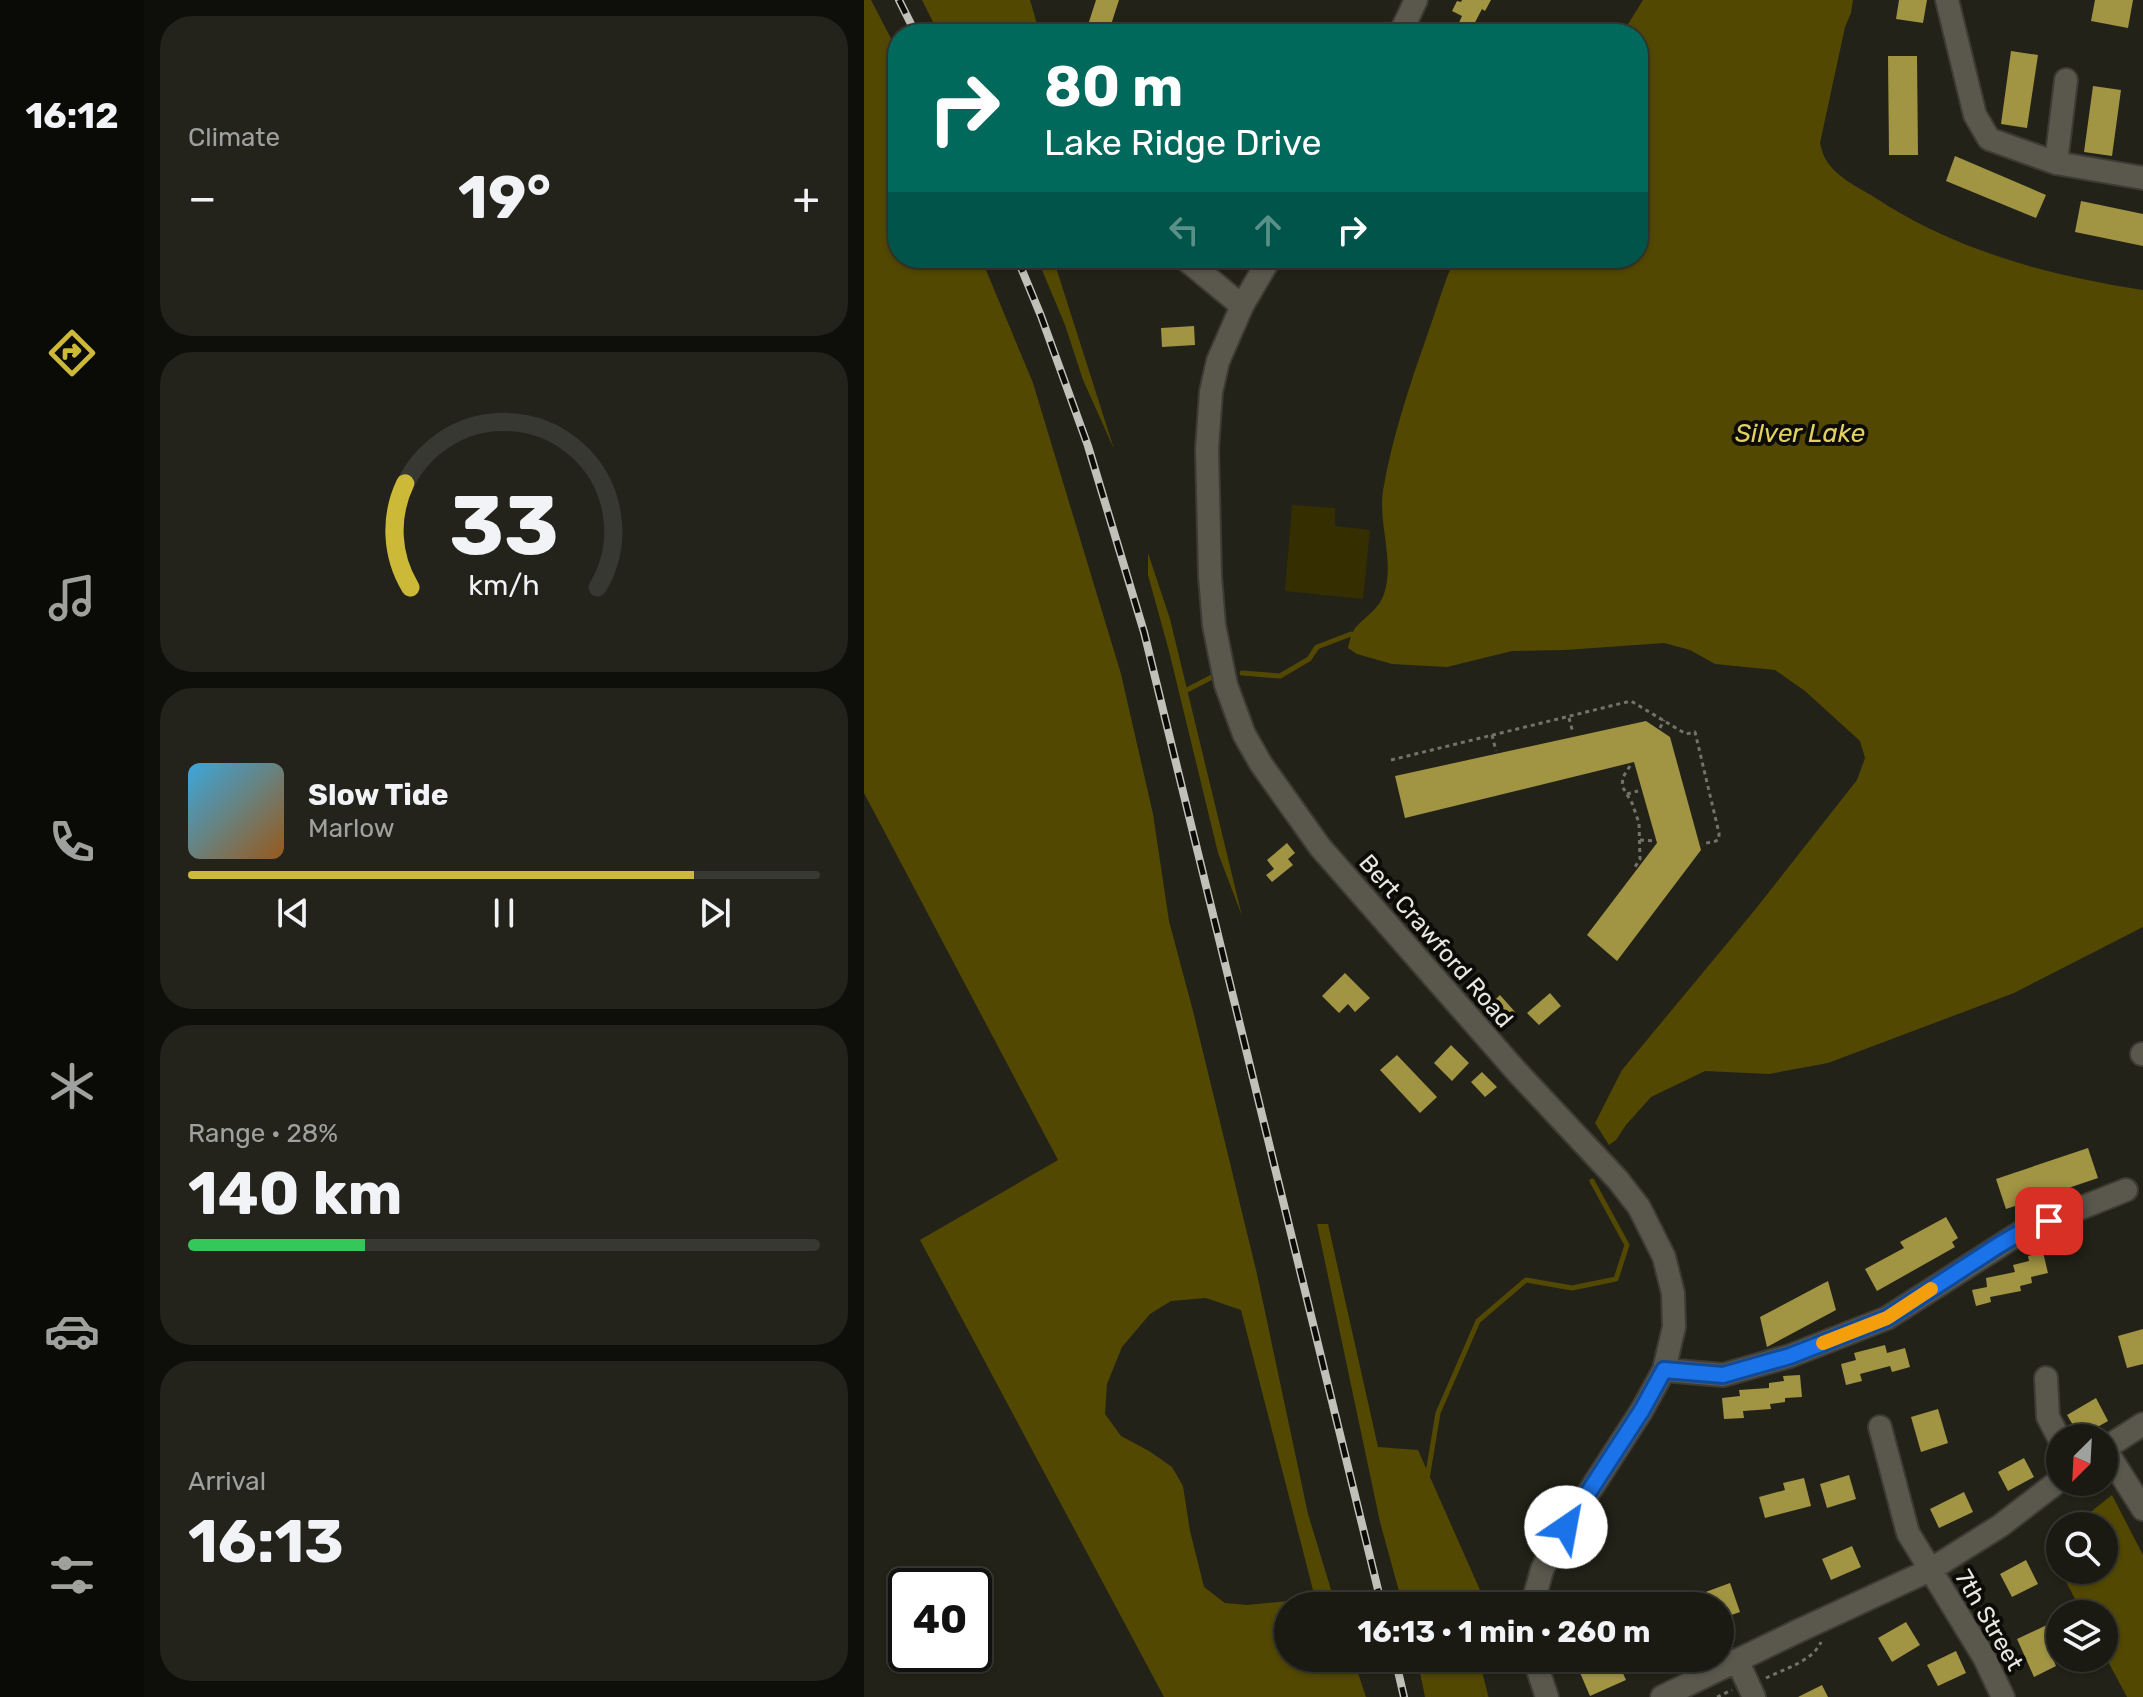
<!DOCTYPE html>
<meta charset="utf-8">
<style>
:root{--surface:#1a1a12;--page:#23231b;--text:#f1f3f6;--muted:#9fa19f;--line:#383832;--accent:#ccb938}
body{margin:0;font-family:Rubik,sans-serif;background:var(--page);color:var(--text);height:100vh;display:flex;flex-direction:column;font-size:30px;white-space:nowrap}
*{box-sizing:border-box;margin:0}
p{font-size:26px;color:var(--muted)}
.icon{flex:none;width:44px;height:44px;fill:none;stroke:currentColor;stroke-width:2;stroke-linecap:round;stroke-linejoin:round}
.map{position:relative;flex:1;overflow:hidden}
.side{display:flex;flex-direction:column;gap:16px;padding:16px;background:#0e0e0a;width:720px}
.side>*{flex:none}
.top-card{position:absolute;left:24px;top:24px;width:760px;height:244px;border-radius:32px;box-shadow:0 2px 6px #0004,0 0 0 2px var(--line);background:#00695c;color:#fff;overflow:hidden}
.needle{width:52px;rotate:204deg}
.tools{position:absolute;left:1182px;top:1424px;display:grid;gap:16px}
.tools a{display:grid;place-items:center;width:72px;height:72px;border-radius:50%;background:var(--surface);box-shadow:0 2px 6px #0004,0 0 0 2px var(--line);font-size:40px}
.speed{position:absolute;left:24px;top:1568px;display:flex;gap:16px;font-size:40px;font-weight:700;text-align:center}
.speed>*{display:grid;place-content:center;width:104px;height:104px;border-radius:50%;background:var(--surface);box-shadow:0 2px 6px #0004,0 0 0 2px var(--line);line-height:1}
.speed .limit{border:4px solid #111;border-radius:12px;background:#fff;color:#111}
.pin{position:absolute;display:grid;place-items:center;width:68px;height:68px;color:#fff;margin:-34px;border-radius:16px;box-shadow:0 4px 12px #0006}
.me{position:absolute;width:88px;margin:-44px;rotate:33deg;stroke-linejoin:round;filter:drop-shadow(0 0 6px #0008)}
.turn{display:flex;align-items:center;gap:28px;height:168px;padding:0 24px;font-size:36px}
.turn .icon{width:104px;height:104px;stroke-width:2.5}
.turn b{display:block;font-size:56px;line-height:68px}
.lanes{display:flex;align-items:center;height:76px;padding:0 24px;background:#0003;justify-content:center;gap:40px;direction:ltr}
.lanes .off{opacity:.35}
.big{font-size:60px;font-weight:700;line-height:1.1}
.side .widget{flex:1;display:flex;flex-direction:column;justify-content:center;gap:12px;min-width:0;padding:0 28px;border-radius:32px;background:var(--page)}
.side .dial{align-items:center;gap:0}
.dial svg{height:208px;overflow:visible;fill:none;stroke:var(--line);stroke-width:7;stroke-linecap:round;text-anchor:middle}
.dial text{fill:var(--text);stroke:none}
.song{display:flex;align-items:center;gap:24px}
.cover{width:96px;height:96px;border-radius:12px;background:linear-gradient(135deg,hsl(200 70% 55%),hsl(30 70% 35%))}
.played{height:8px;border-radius:4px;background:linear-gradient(90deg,var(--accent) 80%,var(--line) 80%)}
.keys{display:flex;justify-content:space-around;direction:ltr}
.heat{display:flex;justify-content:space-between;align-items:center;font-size:44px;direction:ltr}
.charge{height:12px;border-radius:6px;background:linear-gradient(90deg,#34c759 28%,var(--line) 0)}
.trip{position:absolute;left:410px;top:1592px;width:460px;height:80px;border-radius:40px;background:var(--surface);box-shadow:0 2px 6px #0004,0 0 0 2px var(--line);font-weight:700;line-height:80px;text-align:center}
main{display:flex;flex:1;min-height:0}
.tab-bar{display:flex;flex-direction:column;width:144px;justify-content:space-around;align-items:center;background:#0a0a07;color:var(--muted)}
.tab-bar .icon{width:56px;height:56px}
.tab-bar .on{color:var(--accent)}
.tab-bar b{font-size:36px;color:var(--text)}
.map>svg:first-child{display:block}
.green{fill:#352e00}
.forest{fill:#524802;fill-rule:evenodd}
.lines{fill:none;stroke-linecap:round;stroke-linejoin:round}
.stream{stroke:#524802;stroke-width:5}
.building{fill:#a19443}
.minor-casing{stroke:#3d3b34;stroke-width:26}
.path{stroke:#74736a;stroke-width:3;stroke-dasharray:4 4;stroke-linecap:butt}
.minor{stroke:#5a584d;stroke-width:22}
.rail-casing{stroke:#c2c1b9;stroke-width:8}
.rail{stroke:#0c0b07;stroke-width:5;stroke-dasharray:15;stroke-linecap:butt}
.route-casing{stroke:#114b97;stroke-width:20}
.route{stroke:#1a73e8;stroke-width:14}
.slow{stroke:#f59e0b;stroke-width:14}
.labels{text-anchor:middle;stroke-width:8;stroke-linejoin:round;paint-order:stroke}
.street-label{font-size:24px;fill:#e8e7e0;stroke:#0c0b07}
.water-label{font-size:26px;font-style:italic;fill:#e2d161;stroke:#0c0b07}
</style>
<main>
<nav class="tab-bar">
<b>16:12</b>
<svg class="icon on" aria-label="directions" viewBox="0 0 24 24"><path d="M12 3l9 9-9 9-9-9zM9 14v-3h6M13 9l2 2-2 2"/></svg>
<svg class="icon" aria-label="music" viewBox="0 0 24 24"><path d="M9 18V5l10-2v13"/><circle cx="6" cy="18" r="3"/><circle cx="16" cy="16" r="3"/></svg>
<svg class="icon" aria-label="phone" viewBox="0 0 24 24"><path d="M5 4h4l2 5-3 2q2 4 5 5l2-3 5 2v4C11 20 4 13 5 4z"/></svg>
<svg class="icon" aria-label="climate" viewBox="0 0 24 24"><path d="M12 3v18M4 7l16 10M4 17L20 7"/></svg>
<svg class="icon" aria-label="car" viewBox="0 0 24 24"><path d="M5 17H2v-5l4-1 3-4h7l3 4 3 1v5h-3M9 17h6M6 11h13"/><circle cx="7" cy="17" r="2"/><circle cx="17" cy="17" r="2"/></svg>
<svg class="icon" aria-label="filters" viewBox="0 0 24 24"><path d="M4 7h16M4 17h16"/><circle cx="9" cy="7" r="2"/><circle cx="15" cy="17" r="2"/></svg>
</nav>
<section class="side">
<div class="widget"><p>Climate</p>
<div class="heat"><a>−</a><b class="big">19°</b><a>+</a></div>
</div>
<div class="widget dial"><svg viewBox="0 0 100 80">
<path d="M14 69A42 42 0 1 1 86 69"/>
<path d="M14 69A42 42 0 0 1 12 29" stroke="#ccb938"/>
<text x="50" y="56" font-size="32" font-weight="700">33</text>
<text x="50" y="72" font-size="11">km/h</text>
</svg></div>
<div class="widget">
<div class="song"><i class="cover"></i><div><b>Slow Tide</b><p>Marlow</p></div></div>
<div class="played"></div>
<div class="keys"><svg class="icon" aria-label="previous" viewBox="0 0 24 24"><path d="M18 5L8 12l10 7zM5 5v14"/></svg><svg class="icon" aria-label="pause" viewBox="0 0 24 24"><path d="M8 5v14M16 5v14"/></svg><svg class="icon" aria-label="next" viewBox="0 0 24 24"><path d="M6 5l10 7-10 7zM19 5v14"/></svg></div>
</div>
<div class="widget"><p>Range · 28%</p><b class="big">140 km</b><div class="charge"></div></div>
<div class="widget"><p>Arrival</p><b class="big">16:13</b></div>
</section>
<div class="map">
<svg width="1279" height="1697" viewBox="0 0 1279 1697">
<rect width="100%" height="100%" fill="#232218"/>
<path class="green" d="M 428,505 L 471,508 L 471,526 L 506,530 L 499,599 L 421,591 Z"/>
<path class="forest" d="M 0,0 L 7,0 L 34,52 L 34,258 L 117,258 L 169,383 L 257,674 L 289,814 L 305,921 L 329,1011 L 393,1274 L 444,1514 L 472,1606 L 424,1606 L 424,1658 L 489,1658 L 502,1697 L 300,1697 L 56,1240 L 194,1160 L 0,793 ZM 342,1298 L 377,1310 L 449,1590 L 434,1600 L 383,1605 L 361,1603 L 340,1587 L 326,1531 L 319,1486 L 308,1467 L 285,1451 L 257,1436 L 241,1414 L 243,1384 L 258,1347 L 286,1314 L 307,1301 Z
M 58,0 L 166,0 L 176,34 L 75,34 Z
M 779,0 L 989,0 L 987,13 L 981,27 L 956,143 C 957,148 959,155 962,160 C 972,177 994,187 1010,197 C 1090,250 1185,276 1279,290 L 1279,927 L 1150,993 L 964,1063 L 905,1074 L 841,1071 L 787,1097 L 762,1125 L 752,1140 L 745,1145 L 731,1123 L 758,1070 L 890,911 L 993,780 L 1001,758 L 996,741 L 941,691 L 911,670 L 851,664 L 826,650 L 800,643 L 701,650 L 648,651 L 583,667 L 528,664 L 493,654 L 484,648 C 486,640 487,632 493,626 C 503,615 515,609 520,594 C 531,561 514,524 519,491 C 528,437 546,384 564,333 C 573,308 580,282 591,258 L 774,258 L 774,34 L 758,34 Z
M 173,258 L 189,258 L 250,449 L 219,380 L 201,325 Z
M 284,553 L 306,619 L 378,916 L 354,853 L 305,651 L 284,575 Z
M 453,1224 L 464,1224 L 514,1447 L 554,1450 L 616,1590 L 617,1606 L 539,1606 L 516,1522 Z
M 1248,1495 L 1279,1555 L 1279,1697 L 1263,1697 L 1240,1654 L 1240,1614 L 1219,1614 L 1183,1546 L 1196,1536 L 1196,1570 L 1240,1570 L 1240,1526 L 1209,1526 Z
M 553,1658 L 618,1658 L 619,1697 L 561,1697 Z"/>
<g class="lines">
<path class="stream" d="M 0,577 L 39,580 L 69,577 L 100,579 L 152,621 L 219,699 L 254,708
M 378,673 L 416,676 L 445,659 L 453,647 L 487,634
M 319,692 L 350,676
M 598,1606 L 561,1491 L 574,1413 L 614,1321 L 662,1280 L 708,1288 L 752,1279 L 763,1245 L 728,1181
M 612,1658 L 622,1697"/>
</g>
<path class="building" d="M 232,0 L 255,0 L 244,34 L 230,34 L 222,31 Z
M 598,0 L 627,0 L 621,11 L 618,9 L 605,34 L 593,27 L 598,16 L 588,11 L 593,1 L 597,2 Z
M 1035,0 L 1063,0 L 1059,23 L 1032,19 Z
M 1231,0 L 1269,0 L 1264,28 L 1227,21 Z
M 1147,51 L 1174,55 L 1163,128 L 1137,124 Z
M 1024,56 L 1053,56 L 1054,155 L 1025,155 Z
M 1229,86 L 1257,90 L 1248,156 L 1220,152 Z
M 1091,156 L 1182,195 L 1172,218 L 1082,181 Z
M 1217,201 L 1279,214 L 1279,246 L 1211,232 Z
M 330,326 L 331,345 L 298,347 L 297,328 Z
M 782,721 L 806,737 L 837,850 L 753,961 L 723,935 L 793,843 L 770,762 L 541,818 L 531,776 Z
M 423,843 L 431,853 L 424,859 L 429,865 L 408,882 L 402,875 L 410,869 L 403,860 Z
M 481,973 L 506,998 L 491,1012 L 484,1004 L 475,1013 L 458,996 Z
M 686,993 L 697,1006 L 675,1025 L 663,1013 Z
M 636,995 L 652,1013 L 634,1028 L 619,1011 Z
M 587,1045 L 605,1063 L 588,1081 L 570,1063 Z
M 533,1055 L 573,1097 L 556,1113 L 516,1070 Z
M 618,1072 L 633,1087 L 621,1097 L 607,1082 Z
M 1224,1148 L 1234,1178 L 1142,1209 L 1132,1179 Z
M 1082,1217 L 1094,1238 L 1088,1242 L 1091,1247 L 1013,1291 L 1001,1269 L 1040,1248 L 1036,1242 Z
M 1179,1252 L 1184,1273 L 1167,1277 L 1168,1283 L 1156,1286 L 1157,1291 L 1126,1297 L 1127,1302 L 1112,1306 L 1108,1290 L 1123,1287 L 1122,1278 L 1151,1272 L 1149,1265 L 1165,1261 L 1164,1256 Z
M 964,1281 L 972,1310 L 903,1347 L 896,1317 Z
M 1279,1329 L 1279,1364 L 1263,1368 L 1254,1336 Z
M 1021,1345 L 1023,1353 L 1041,1348 L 1046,1367 L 1028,1372 L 1026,1366 L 996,1374 L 998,1381 L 982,1385 L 977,1364 L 992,1360 L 990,1353 Z
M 936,1375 L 938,1397 L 921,1398 L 921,1402 L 906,1404 L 907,1409 L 879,1411 L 880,1418 L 860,1419 L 858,1398 L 876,1396 L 875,1390 L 905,1388 L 905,1383 L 920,1381 L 919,1376 Z
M 1232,1398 L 1244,1421 L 1216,1437 L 1203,1415 Z
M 1074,1409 L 1084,1443 L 1057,1452 L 1047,1417 Z
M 1160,1458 L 1170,1477 L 1144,1491 L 1134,1472 Z
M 985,1475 L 992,1499 L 963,1508 L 956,1484 Z
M 940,1478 L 947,1506 L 901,1518 L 895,1497 L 921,1490 L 919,1483 Z
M 1100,1492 L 1109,1512 L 1075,1528 L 1066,1509 Z
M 988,1546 L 997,1567 L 967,1580 L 958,1559 Z
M 1162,1560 L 1174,1584 L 1148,1597 L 1136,1574 Z
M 866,1583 L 876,1612 L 856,1619 L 856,1606 L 831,1606 L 828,1597 Z
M 1042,1622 L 1056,1645 L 1028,1662 L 1014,1638 Z
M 1183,1625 L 1195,1651 L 1187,1654 L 1192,1666 L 1170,1677 L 1153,1639 Z
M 1092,1651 L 1102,1673 L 1074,1686 L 1063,1665 Z
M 737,1658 L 752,1658 L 762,1680 L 726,1696 L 714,1668 Z
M 958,1685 L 964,1697 L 934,1697 Z"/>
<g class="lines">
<g class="minor-casing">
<path id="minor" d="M 1083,0 L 1111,115 L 1125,139 L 1192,163 L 1279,178
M 536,34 L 552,0
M 1192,163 L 1202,80
M 320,258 L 378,306
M 406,258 L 378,306 L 354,361 L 347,392 L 343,449 L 346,576 L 350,625 L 362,685 L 380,734 L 397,764 L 456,847 L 654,1073 L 754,1180 L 775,1207 L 800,1257 L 809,1293 L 810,1327 L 800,1370 L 778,1410 L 687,1551 L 678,1570 L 668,1606
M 1278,1054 L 1279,1054
M 800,1370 L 859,1375 L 926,1356 L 1023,1318 L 1159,1231 L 1262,1190
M 1182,1378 L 1184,1417 L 1196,1440
M 1016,1427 L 1044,1533 L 1120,1657 L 1139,1697
M 1240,1449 L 1279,1424
M 1241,1449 L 1279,1509
M 670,1658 L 683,1697
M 873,1660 L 890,1697
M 798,1697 L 932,1632 L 1066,1570 L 1136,1526 L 1196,1480"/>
</g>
<path class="path" d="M 705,718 L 709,733
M 796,728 L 800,720
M 628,735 L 632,751
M 527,760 L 767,701 L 822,734 L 831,732 L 855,833 L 855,839 L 852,841 L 838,844
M 766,766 L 759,777 L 758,786 L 768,803 L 775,823 L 776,859 L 769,870
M 763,794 L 774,791
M 776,840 L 790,841
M 902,1678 C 920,1669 949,1661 957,1642
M 853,1697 L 868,1690"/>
<use href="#minor" class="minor"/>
<g class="rail-casing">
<path id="rail" d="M 35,0 L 52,34
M 153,258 L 177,316 L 224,446 L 280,632 L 518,1606
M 531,1658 L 540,1697"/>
</g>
<use href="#rail" class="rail"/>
</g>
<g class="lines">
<g class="route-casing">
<path id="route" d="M 702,1527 L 778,1410 L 800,1370 L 859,1375 L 926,1356 L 1023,1318 L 1135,1245 L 1159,1231 L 1185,1221"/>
</g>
<use href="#route" class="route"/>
<path class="slow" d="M 959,1343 L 1023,1318 L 1067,1289"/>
</g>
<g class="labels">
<g class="street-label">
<text transform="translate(572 941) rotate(49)" y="8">Bert Crawford Road</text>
<text transform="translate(1125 1620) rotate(60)" y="8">7th Street</text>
</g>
<g class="water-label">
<text x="936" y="442">Silver Lake</text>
</g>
</g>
</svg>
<div class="tools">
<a><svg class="needle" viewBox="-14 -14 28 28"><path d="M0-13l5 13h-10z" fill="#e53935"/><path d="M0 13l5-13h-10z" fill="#9fa19f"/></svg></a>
<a><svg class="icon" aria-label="search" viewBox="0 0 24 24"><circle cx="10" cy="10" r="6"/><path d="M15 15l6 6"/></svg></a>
<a><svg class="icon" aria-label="layers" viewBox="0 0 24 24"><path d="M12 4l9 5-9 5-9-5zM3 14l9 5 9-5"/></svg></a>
</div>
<div class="speed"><div class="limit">40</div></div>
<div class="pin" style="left:1185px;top:1221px;background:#d93025"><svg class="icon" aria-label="arrive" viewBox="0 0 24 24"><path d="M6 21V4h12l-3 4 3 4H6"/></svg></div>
<svg class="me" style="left:702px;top:1527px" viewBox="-20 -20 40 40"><circle r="19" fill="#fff"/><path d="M0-13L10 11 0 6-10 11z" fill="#1a73e8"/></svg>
<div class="trip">16:13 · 1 min · 260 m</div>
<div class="top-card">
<div class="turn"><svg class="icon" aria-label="right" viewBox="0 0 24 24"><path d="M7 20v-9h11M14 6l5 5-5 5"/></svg><div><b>80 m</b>Lake Ridge Drive</div></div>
<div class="lanes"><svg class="icon off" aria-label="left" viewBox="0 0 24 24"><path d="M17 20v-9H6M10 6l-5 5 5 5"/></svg><svg class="icon off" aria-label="ahead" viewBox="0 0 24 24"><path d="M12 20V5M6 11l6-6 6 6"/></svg><svg class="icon" aria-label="right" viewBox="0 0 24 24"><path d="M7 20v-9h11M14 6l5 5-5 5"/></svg></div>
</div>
</div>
</main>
